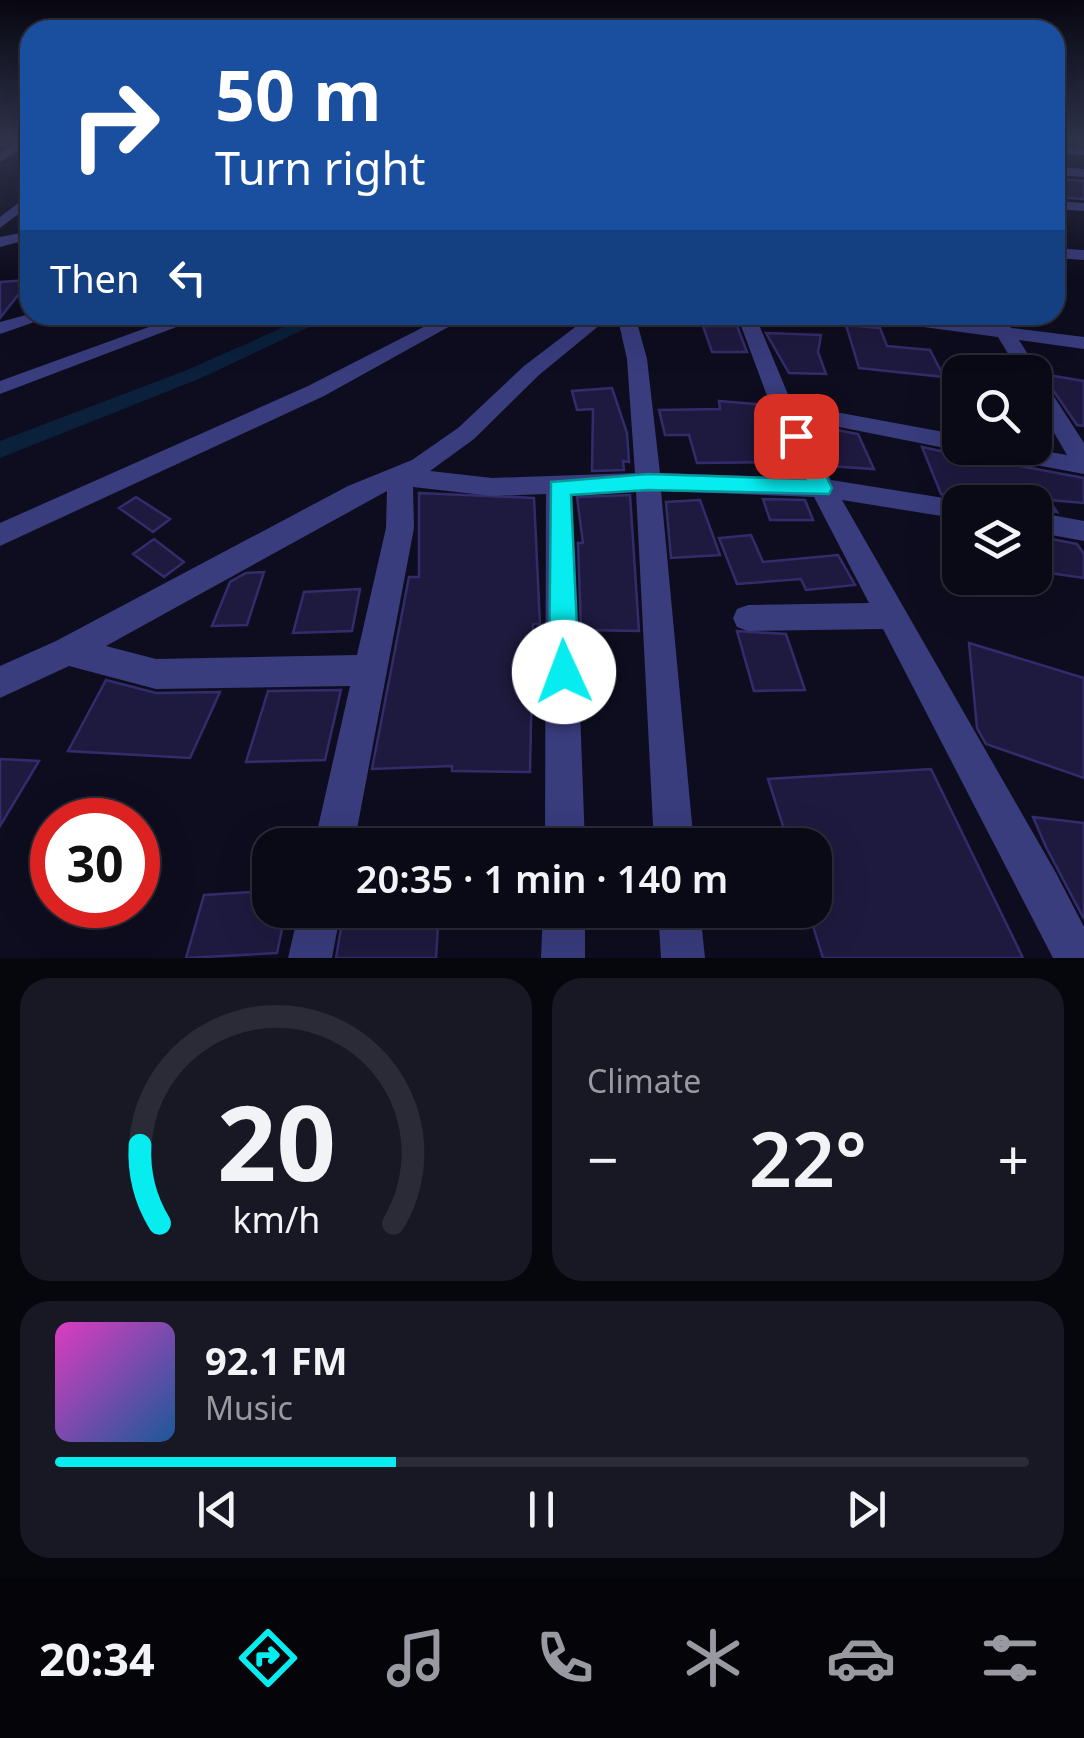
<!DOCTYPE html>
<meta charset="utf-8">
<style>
:root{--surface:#0a0a17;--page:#181824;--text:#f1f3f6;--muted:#999aa1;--line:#2a2b36;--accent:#07ecef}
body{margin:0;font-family:"Noto Sans",sans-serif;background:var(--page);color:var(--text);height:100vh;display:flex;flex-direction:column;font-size:38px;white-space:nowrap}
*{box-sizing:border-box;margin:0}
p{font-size:32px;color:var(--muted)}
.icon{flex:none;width:55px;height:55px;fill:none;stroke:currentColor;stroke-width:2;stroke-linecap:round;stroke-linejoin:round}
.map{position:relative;height:958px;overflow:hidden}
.panel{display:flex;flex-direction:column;gap:20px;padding:20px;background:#06060d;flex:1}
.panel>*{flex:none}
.top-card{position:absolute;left:20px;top:20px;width:1045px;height:305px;border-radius:30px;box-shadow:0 10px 40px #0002,0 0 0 2px var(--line);background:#1a4fa0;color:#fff;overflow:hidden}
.tools{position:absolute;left:942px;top:355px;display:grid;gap:20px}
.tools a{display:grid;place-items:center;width:110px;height:110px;border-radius:20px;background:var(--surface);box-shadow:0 10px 40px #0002,0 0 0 2px var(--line);font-size:50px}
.speed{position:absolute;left:30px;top:798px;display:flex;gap:20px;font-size:50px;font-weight:700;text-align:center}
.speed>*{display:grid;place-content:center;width:130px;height:130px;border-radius:50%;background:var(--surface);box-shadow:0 10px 40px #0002,0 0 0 2px var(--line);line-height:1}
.speed .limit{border:15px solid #d22;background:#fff;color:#111}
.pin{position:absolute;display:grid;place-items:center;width:85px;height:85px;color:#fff;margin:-42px;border-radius:20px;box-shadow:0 5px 15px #0006}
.me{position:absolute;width:110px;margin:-55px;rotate:358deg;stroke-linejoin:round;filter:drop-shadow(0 0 8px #0008)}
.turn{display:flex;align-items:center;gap:35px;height:210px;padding:0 30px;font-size:45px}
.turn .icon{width:130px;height:130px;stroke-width:2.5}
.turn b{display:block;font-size:70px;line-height:85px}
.then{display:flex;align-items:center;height:95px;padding:0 30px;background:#0003;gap:20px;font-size:38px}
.big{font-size:75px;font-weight:600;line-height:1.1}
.panel .card{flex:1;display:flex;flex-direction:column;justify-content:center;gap:15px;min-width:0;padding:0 35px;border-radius:30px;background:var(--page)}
.panel .dial{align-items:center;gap:0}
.dial svg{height:260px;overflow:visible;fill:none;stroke:var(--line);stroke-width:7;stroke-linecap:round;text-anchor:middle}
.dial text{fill:var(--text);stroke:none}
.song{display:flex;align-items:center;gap:30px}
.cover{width:120px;height:120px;border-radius:15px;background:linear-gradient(135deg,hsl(310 70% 55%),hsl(210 70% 35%))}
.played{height:10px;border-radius:5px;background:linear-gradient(90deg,var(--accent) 35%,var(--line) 35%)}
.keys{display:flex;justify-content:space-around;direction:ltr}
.heat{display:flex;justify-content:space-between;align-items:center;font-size:55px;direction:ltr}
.panel .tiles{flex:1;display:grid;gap:20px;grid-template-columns:1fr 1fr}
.card:last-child{grid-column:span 2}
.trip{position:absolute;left:252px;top:828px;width:580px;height:100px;border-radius:30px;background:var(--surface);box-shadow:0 10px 40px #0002,0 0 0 2px var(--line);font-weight:600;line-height:100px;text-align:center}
.dock{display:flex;height:160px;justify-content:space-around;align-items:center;background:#040409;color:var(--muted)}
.dock .icon{width:70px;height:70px}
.dock .current{color:var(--accent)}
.dock b{font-size:45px;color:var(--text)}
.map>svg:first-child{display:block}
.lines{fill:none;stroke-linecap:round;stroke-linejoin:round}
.canal{fill:#0a203b;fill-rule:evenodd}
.building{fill:#1e1a3f;stroke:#332c6b;stroke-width:2.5}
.minor{fill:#393c7d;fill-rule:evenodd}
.route{fill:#07ecef;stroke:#05999b;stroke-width:2.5}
</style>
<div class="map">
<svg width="1084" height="958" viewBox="0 0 1084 958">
<rect width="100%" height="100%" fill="#0e0d1f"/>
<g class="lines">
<path class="canal" d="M 311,315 L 335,315 L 201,378 L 0,458 L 0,441 L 187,370 Z"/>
</g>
<path class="building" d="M 1055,179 L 1084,181 L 1084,199 L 1055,197 Z
M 30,280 L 0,318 L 0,282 Z
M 846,325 L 880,328 L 887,346 L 930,350 L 944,377 L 859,368 Z
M 703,326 L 737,326 L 747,352 L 712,352 Z
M 766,333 L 821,335 L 818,352 L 826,374 L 789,373 Z
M 1042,374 L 1084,381 L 1084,426 L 1077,425 Z
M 612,388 L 627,433 L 629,462 L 623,461 L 624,470 L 592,471 L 593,409 L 577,410 L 572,391 Z
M 719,401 L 766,405 L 793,462 L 697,463 L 689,435 L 665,435 L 659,410 L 720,409 Z
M 806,424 L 858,434 L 874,469 L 828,466 Z
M 922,447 L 959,455 L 971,451 L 977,458 L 1084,478 L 1084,503 L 1049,500 L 1057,512 L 1035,508 L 1035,502 L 941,494 Z
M 419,493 L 534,498 L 540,624 L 533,624 L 530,772 L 452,771 L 452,766 L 372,769 L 409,577 L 419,577 Z
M 630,495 L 639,631 L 581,630 L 578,543 L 583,543 L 577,497 Z
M 136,497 L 170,519 L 153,532 L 119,508 Z
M 763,499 L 805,500 L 813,520 L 770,520 Z
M 700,500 L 720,555 L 671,558 L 666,502 Z
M 751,535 L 763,562 L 838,555 L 855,585 L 806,590 L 801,579 L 737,584 L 719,538 Z
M 1035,536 L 1077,544 L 1084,554 L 1084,578 L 1035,571 Z
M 154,539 L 184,562 L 164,577 L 133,554 Z
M 264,572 L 247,625 L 212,626 L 230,582 L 246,573 Z
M 360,589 L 352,631 L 293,633 L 304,592 Z
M 737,631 L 786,634 L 805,690 L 754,691 Z
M 969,643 L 1084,678 L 1084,778 L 986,744 L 977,728 Z
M 106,680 L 156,693 L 220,692 L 190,758 L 68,751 Z
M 341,690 L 325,760 L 246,762 L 268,691 Z
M 0,759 L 39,761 L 0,826 Z
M 931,769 L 1023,958 L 823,958 L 808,910 L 815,910 L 815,845 L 789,845 L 768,779 Z
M 1033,817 L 1084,823 L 1084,919 L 1046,847 Z
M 270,891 L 270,910 L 286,910 L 277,953 L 186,958 L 204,895 Z
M 344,910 L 439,910 L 436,958 L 336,958 Z"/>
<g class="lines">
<path class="minor" d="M 17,142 L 30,142 L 0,162 L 0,153 Z
M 1055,146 L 1084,149 L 1084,155 L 1055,152 Z
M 1055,167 L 1084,169 L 1084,177 L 1055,175 Z
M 30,194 L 30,205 L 0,228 L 0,217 Z
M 1055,201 L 1084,203 L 1084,211 L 1055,209 Z
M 30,231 L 30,239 L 0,247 L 0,237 Z
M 1055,248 L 1084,250 L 1084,260 L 1055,258 Z
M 30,314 L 55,315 L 0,334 L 0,322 Z
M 182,315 L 208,315 L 0,394 L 0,381 Z
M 447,315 L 470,315 L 324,396 L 0,546 L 0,523 L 308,386 Z
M 591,315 L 612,315 L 539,375 L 474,439 L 430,471 L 492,478 L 635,473 L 627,359 L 617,315 L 635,315 L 647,359 L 660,473 L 805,478 L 772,409 L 737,315 L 755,315 L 792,404 L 960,435 L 960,448 L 968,449 L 960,451 L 799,419 L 831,480 L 969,502 L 960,502 L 960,519 L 842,500 L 1056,873 L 1084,927 L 1084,958 L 1053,958 L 883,629 L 748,631 L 737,627 L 733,618 L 737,609 L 748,605 L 869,603 L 814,497 L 661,491 L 694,845 L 654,845 L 636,491 L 572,493 L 585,845 L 545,845 L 546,494 L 492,496 L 413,487 L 414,528 L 354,845 L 314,845 L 350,686 L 156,689 L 69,666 L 0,698 L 0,666 L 56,641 L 348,486 L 412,460 L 458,428 L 524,366 ZM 387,491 L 386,528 L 357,655 L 156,659 L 106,646 Z
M 862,315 L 913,315 L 991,325 L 991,317 L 1005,317 L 1011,328 L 1084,337 L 1084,349 L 1019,340 L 1039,372 L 1036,376 L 1042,378 L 1084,443 L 1084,474 L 978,454 L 974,448 L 1028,448 L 1067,455 L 1035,400 L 1035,372 L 1019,372 L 998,337 L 871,320 Z
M 1035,512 L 1084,521 L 1084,541 L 1035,532 Z
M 299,910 L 341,910 L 332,958 L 288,958 Z
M 543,910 L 585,910 L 585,958 L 541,958 Z
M 658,910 L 700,910 L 705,958 L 661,958 Z"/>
</g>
<linearGradient id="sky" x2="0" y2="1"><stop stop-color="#080711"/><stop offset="0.51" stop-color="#30354d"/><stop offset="1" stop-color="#30354d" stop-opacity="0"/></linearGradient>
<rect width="1084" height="276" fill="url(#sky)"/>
<path class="route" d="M 796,429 L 806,436 L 832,488 L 829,494 L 648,490 L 571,495 L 579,672 L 574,682 L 564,686 L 553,682 L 549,672 L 551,482 L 648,474 L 805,479 L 785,436 Z"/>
</svg>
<div class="tools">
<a><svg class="icon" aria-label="search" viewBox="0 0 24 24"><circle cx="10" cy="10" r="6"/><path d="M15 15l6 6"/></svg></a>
<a><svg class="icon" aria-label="layers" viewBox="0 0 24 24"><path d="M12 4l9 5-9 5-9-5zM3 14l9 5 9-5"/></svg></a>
</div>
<div class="speed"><div class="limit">30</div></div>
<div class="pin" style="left:796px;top:436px;background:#d93025"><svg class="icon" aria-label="arrive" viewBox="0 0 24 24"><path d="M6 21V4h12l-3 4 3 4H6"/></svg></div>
<svg class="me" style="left:564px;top:672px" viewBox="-20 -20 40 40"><circle r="19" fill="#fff"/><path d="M0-13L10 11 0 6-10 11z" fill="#07ecef"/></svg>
<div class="trip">20:35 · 1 min · 140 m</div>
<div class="top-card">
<div class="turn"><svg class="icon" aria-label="right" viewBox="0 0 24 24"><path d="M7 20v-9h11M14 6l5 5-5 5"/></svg><div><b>50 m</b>Turn right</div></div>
<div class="then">Then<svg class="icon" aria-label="left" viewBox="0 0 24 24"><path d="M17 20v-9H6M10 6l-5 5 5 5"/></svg></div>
</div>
</div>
<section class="panel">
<div class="tiles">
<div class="card dial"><svg viewBox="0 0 100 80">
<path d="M14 69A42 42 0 1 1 86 69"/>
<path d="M14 69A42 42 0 0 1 8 45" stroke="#07ecef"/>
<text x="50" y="56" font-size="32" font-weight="700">20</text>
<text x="50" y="72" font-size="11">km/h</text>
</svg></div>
<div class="card"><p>Climate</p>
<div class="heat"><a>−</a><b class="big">22°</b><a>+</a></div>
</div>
<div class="card">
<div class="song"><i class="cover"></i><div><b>92.1 FM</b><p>Music</p></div></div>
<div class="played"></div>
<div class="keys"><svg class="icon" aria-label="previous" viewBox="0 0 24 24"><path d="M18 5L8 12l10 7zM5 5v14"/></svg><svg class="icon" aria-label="pause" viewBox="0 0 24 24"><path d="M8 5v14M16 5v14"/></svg><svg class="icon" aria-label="next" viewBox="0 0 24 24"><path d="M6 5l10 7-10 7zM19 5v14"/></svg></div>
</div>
</div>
</section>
<nav class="dock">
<b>20:34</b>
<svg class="icon current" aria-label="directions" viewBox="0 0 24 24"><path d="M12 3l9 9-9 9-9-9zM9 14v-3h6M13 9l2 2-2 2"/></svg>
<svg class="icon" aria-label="music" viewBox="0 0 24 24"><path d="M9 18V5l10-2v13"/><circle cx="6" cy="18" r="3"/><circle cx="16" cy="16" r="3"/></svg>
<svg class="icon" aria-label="phone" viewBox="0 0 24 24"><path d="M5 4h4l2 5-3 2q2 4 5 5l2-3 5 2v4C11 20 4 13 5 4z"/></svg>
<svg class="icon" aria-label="climate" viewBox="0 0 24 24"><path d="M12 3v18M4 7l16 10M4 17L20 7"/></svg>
<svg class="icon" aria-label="car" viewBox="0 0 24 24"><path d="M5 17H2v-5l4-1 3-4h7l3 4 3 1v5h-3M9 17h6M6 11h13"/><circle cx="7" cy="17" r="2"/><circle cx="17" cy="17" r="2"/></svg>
<svg class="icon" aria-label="filters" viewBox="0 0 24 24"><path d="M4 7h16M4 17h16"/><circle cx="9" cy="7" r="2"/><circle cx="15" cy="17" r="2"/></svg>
</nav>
